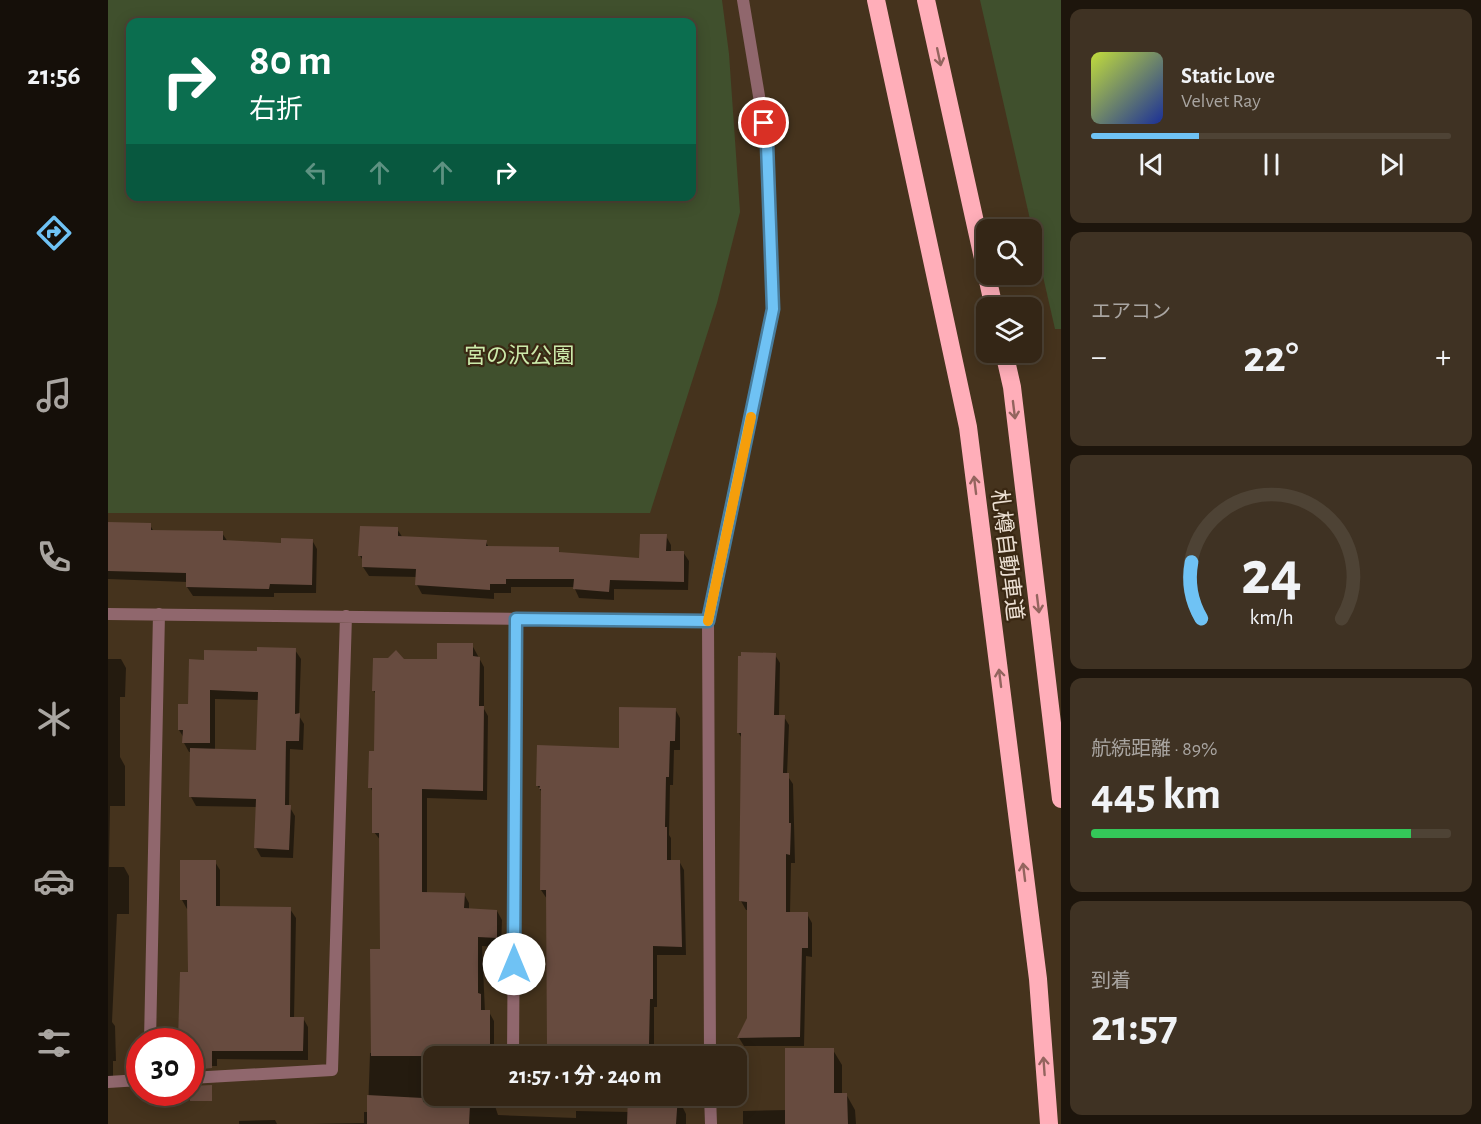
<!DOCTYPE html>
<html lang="ja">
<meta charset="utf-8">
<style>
:root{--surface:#342616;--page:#3f3223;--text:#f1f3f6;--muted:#a9a5a1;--line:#4e4335;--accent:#6fc2f4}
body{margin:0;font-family:"Alegreya Sans","Noto Sans JP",sans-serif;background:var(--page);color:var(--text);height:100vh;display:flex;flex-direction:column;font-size:22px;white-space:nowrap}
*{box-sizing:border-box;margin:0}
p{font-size:20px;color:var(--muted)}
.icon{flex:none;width:33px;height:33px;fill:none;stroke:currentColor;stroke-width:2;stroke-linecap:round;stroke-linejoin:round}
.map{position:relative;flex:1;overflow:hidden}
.drawer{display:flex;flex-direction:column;gap:9px;padding:9px;background:#1d150c;width:420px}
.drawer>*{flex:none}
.hud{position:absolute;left:18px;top:18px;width:570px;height:183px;border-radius:12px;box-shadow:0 3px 15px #0003,0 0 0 2px var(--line);background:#0b6e4f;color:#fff;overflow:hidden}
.buttons{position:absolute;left:868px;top:219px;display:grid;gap:12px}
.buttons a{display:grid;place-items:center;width:66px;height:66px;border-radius:12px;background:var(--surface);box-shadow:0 3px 15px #0003,0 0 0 2px var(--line);font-size:30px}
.speed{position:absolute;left:18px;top:1028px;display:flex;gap:12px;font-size:30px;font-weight:700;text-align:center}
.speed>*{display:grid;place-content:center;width:78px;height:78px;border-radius:50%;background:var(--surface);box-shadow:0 3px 15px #0003,0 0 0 2px var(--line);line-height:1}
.speed .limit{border:9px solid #d22;background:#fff;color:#111}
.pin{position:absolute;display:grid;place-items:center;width:51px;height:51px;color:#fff;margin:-26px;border:3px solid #fff;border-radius:50%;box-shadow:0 2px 6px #0007}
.me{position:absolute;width:66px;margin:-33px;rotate:0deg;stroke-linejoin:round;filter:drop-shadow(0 0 4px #0008)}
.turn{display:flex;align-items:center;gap:21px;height:126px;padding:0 24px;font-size:27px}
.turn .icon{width:78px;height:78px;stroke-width:2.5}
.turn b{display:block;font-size:42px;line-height:51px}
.lanes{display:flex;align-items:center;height:57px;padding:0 24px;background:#0003;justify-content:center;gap:30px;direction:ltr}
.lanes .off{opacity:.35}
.big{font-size:45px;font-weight:700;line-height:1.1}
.drawer .card{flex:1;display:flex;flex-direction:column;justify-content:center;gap:9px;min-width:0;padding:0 21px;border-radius:12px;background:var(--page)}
.drawer .dial{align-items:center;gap:0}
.dial svg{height:156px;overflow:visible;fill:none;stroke:var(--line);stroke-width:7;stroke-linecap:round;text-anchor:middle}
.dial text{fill:var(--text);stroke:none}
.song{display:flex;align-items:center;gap:18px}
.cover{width:72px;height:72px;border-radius:9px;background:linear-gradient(135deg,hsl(70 70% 55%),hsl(230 70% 35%))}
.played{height:6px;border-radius:3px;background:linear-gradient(90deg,var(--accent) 30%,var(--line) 30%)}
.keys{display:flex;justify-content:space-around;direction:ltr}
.heat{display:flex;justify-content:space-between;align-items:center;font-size:33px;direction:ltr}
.charge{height:9px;border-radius:4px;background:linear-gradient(90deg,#34c759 89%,var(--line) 0)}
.trip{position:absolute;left:315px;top:1046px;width:324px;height:60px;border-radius:12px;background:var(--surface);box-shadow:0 3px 15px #0003,0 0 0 2px var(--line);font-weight:700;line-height:60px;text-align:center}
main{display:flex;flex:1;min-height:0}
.tab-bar{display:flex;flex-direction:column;width:108px;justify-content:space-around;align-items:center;background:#150f09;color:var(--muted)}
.tab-bar .icon{width:42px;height:42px}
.tab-bar .active{color:var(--accent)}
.tab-bar b{font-size:27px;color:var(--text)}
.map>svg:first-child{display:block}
.green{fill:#40502d;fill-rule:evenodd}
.shadow{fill:#0007;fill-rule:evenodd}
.building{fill:#674b3f}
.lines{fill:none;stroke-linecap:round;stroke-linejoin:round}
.minor{stroke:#90676d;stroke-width:12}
.motorway{stroke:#ffaeb9;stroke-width:18}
.oneway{stroke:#93645e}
.route-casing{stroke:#487e9f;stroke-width:15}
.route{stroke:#6fc2f4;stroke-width:10}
.slow{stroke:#f59e0b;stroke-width:10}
.labels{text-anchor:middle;stroke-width:4.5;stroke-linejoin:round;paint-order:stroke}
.park-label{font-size:22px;fill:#cceaaa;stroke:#3a2813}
.street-label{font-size:22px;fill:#ebdfd2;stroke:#3a2813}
</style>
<main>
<nav class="tab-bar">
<b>21:56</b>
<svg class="icon active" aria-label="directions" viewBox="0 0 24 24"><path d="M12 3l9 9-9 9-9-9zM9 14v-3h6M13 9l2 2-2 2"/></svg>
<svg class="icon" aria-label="music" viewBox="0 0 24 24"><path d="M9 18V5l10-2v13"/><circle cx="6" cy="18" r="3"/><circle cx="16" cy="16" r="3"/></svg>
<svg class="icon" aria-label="phone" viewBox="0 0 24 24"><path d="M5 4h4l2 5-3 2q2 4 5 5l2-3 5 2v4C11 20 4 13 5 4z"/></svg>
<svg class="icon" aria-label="climate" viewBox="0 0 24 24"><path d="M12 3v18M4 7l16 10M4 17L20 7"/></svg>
<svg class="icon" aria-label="car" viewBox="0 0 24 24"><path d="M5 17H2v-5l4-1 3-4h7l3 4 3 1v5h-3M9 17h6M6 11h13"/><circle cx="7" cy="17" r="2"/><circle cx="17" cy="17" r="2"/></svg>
<svg class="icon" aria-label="filters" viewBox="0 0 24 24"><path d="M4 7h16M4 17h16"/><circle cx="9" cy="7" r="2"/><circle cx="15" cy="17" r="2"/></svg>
</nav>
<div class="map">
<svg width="953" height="1124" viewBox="0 0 953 1124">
<rect width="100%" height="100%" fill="#45331d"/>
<path class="green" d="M 0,0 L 614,0 L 621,54 L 632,212 L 609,303 L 542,513 L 0,513 ZM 22,22 L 584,22 L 584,196 L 22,196 Z
M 872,0 L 953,0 L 953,329 L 947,329 Z"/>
<path class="shadow" d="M 0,523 L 42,525 L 46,532 L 114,533 L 120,542 L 174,545 L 204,540 L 209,549 L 208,593 L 166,593 L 166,597 L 85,596 L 79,587 L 79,582 L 0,579 Z
M 289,529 L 295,538 L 378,542 L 381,548 L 450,549 L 452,553 L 533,559 L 558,536 L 563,545 L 563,552 L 575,552 L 581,561 L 580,590 L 506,589 L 506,600 L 471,598 L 466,587 L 403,587 L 403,593 L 386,593 L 386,599 L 314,594 L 309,585 L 309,577 L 261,576 L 255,567 L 256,562 L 252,556 Z
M 364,645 L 376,667 L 376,709 L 380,716 L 379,800 L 319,798 L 319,893 L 356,894 L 361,903 L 361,910 L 389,911 L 394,920 L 393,947 L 374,946 L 377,1012 L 381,1012 L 386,1021 L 386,1056 L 326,1056 L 326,1095 L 387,1095 L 387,1106 L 390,1115 L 468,1118 L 468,1111 L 521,1112 L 522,1095 L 569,1096 L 578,1114 L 578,1124 L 204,1124 L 256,1123 L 256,1112 L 260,1112 L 262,1053 L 264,1053 L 273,951 L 273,841 L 266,832 L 266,794 L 262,787 L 267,753 L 268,695 L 266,691 L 296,661 L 331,661 Z
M 187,650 L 193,659 L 191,716 L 196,724 L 195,750 L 182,749 L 181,806 L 187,816 L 185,858 L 153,857 L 148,848 L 149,807 L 88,806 L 83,797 L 83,752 L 81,752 L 76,743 L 76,738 L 71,730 L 71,705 L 81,705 L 97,661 L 150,653 ZM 107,699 L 151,700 L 150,751 L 107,750 Z
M 667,655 L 672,663 L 671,716 L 676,717 L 681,725 L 679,775 L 685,784 L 687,863 L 683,863 L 682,914 L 699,914 L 704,923 L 704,957 L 698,956 L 696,1046 L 636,1046 L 631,1038 L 641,1019 L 640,910 L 638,910 L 633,901 L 635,740 L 630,732 Z
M 0,659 L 13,659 L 18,668 L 17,697 L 12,697 L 12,757 L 17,766 L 17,806 L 2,806 L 1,867 L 16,867 L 21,876 L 21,914 L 9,914 L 4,1022 L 7,1026 L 8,1061 L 5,1061 L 5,1078 L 0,1078 Z
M 567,709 L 572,718 L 572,750 L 566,750 L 565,785 L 562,785 L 561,835 L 563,838 L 563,861 L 571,861 L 576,870 L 578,955 L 549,955 L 549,1007 L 546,1007 L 546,1054 L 448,1056 L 443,1047 L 439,899 L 433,890 L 435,794 L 429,785 L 512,749 Z
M 107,862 L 112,870 L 112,908 L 182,909 L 188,918 L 186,1018 L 195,1018 L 200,1027 L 200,1060 L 109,1059 L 109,1066 L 82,1066 L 82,1041 L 72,1041 L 81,974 L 81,909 L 79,909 L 74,900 Z
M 725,1050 L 734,1065 L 734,1094 L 738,1094 L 747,1110 L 748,1124 L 635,1124 L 635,1111 L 679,1110 Z
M 167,1120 L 169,1124 L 125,1124 L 131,1124 L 131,1121 Z"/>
<path class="building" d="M 0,522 L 43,523 L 43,530 L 115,531 L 115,540 L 173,543 L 173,538 L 205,539 L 204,585 L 162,584 L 161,589 L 78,587 L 78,573 L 0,571 Z
M 252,526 L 290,527 L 290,536 L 379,540 L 378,546 L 451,547 L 451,552 L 531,558 L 532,534 L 559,534 L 558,551 L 576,551 L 576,582 L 502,580 L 501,592 L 465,589 L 466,579 L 398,579 L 398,584 L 382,584 L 382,590 L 307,585 L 308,569 L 254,567 L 254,556 L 250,556 Z
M 329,643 L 365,643 L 365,656 L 372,657 L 371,706 L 376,706 L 375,791 L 314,789 L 314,892 L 357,893 L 356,908 L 389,910 L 389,938 L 370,937 L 370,993 L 373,994 L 373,1010 L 382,1010 L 382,1056 L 263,1056 L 262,949 L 272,949 L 271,833 L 264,833 L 264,788 L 260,788 L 261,751 L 266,751 L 267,691 L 264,691 L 265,658 L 280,658 L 288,650 L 296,659 L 329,659 Z
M 149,647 L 188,648 L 187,714 L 192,713 L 191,741 L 178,741 L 177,805 L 183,805 L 181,850 L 146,848 L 148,799 L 81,797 L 82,748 L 148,750 L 150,692 L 102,690 L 102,743 L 74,743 L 75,730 L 70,730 L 70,704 L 80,704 L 81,659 L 96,660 L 96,650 L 149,651 Z
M 633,652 L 668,653 L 666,715 L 677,715 L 675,773 L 681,773 L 681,823 L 683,823 L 682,855 L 678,854 L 678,912 L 700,912 L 700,948 L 694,948 L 692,1037 L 629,1038 L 639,1018 L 639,902 L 631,901 L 633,733 L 629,733 L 630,656 L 633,656 Z
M 511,707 L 568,708 L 567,741 L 562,741 L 561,777 L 558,777 L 557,827 L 559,827 L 559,860 L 572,860 L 574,947 L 545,946 L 545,999 L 542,999 L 541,1046 L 439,1047 L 438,890 L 432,890 L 433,789 L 431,789 L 432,786 L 428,786 L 429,745 L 511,748 Z
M 72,860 L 108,860 L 108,906 L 183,907 L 182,1017 L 196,1017 L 195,1051 L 104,1051 L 104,1068 L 82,1070 L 82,1041 L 70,1041 L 72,972 L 80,972 L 79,900 L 72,900 Z
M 677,1048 L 726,1048 L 726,1093 L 739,1093 L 740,1124 L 677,1124 Z
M 104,1085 L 104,1101 L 82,1101 L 82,1086 Z
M 259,1095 L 315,1098 L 315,1102 L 362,1105 L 361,1124 L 259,1124 Z
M 520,1095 L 570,1095 L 568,1124 L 519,1124 Z"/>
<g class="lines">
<path class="minor" d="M 0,614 L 600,621
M 42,1041 L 51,614
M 405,1056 L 408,619
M 602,1056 L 600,621 L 665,309 L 659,144 L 635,0
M 82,1078 L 224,1070 L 238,616
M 0,1082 L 32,1080
M 602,1095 L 603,1124"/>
<path class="motorway" d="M 768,0 L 860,427 L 930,979 L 941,1124
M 818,0 L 886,308
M 896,352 L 904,387 L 953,799"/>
</g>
<defs><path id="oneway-shaft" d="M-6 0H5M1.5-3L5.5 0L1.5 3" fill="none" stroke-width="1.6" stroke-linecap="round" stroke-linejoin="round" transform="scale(1.5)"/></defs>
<g class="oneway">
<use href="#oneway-shaft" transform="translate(831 57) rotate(78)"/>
<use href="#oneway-shaft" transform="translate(906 410) rotate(83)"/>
<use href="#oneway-shaft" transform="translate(867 485) rotate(-97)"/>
<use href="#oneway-shaft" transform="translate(930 604) rotate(83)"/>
<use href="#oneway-shaft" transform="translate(892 678) rotate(-97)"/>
<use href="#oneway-shaft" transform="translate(916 872) rotate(-97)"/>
<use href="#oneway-shaft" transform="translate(936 1066) rotate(-94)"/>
</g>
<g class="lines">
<g class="route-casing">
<path id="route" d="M 406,964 L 408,619 L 600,621 L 665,309 L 659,144 L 656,123"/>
</g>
<use href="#route" class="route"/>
<path class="slow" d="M 600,621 L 643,417"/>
</g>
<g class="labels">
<g class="park-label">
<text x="411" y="363">宮の沢公園</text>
</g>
<g class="street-label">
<text transform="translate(900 555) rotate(83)" y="8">札樽自動車道</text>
</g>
</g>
</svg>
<div class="buttons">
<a><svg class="icon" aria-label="search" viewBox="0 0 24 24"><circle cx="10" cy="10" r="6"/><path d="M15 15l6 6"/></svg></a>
<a><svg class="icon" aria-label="layers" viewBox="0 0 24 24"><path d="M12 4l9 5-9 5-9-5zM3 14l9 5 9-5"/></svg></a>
</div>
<div class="speed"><div class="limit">30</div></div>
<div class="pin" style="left:656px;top:123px;background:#d93025"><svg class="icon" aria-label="arrive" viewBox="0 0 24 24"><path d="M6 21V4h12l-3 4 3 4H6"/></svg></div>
<svg class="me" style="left:406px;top:964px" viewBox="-20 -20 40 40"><circle r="19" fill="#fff"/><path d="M0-13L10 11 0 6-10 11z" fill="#6fc2f4"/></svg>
<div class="trip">21:57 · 1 分 · 240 m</div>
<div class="hud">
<div class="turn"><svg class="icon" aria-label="right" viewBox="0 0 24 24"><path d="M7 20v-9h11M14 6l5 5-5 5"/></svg><div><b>80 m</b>右折</div></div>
<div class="lanes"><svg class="icon off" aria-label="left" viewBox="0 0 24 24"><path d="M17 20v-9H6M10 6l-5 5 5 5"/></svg><svg class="icon off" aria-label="ahead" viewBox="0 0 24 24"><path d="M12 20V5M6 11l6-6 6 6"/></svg><svg class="icon off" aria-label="ahead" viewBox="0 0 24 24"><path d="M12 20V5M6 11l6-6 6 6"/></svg><svg class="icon" aria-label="right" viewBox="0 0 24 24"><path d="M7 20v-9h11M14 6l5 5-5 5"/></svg></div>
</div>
</div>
<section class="drawer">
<div class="card">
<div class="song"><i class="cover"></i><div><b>Static Love</b><p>Velvet Ray</p></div></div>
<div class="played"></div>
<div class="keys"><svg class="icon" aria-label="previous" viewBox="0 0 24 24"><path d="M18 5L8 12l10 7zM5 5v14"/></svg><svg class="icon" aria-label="pause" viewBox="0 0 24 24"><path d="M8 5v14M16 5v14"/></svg><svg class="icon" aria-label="next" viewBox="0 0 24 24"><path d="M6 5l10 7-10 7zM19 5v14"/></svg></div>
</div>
<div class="card"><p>エアコン</p>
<div class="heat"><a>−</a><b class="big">22°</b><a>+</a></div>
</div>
<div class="card dial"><svg viewBox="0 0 100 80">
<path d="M14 69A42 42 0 1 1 86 69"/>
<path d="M14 69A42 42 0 0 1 9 40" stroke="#6fc2f4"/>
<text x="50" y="56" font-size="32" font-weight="700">24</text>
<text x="50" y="72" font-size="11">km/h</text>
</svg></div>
<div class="card"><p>航続距離 · 89%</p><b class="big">445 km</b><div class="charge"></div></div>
<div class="card"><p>到着</p><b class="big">21:57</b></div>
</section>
</main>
